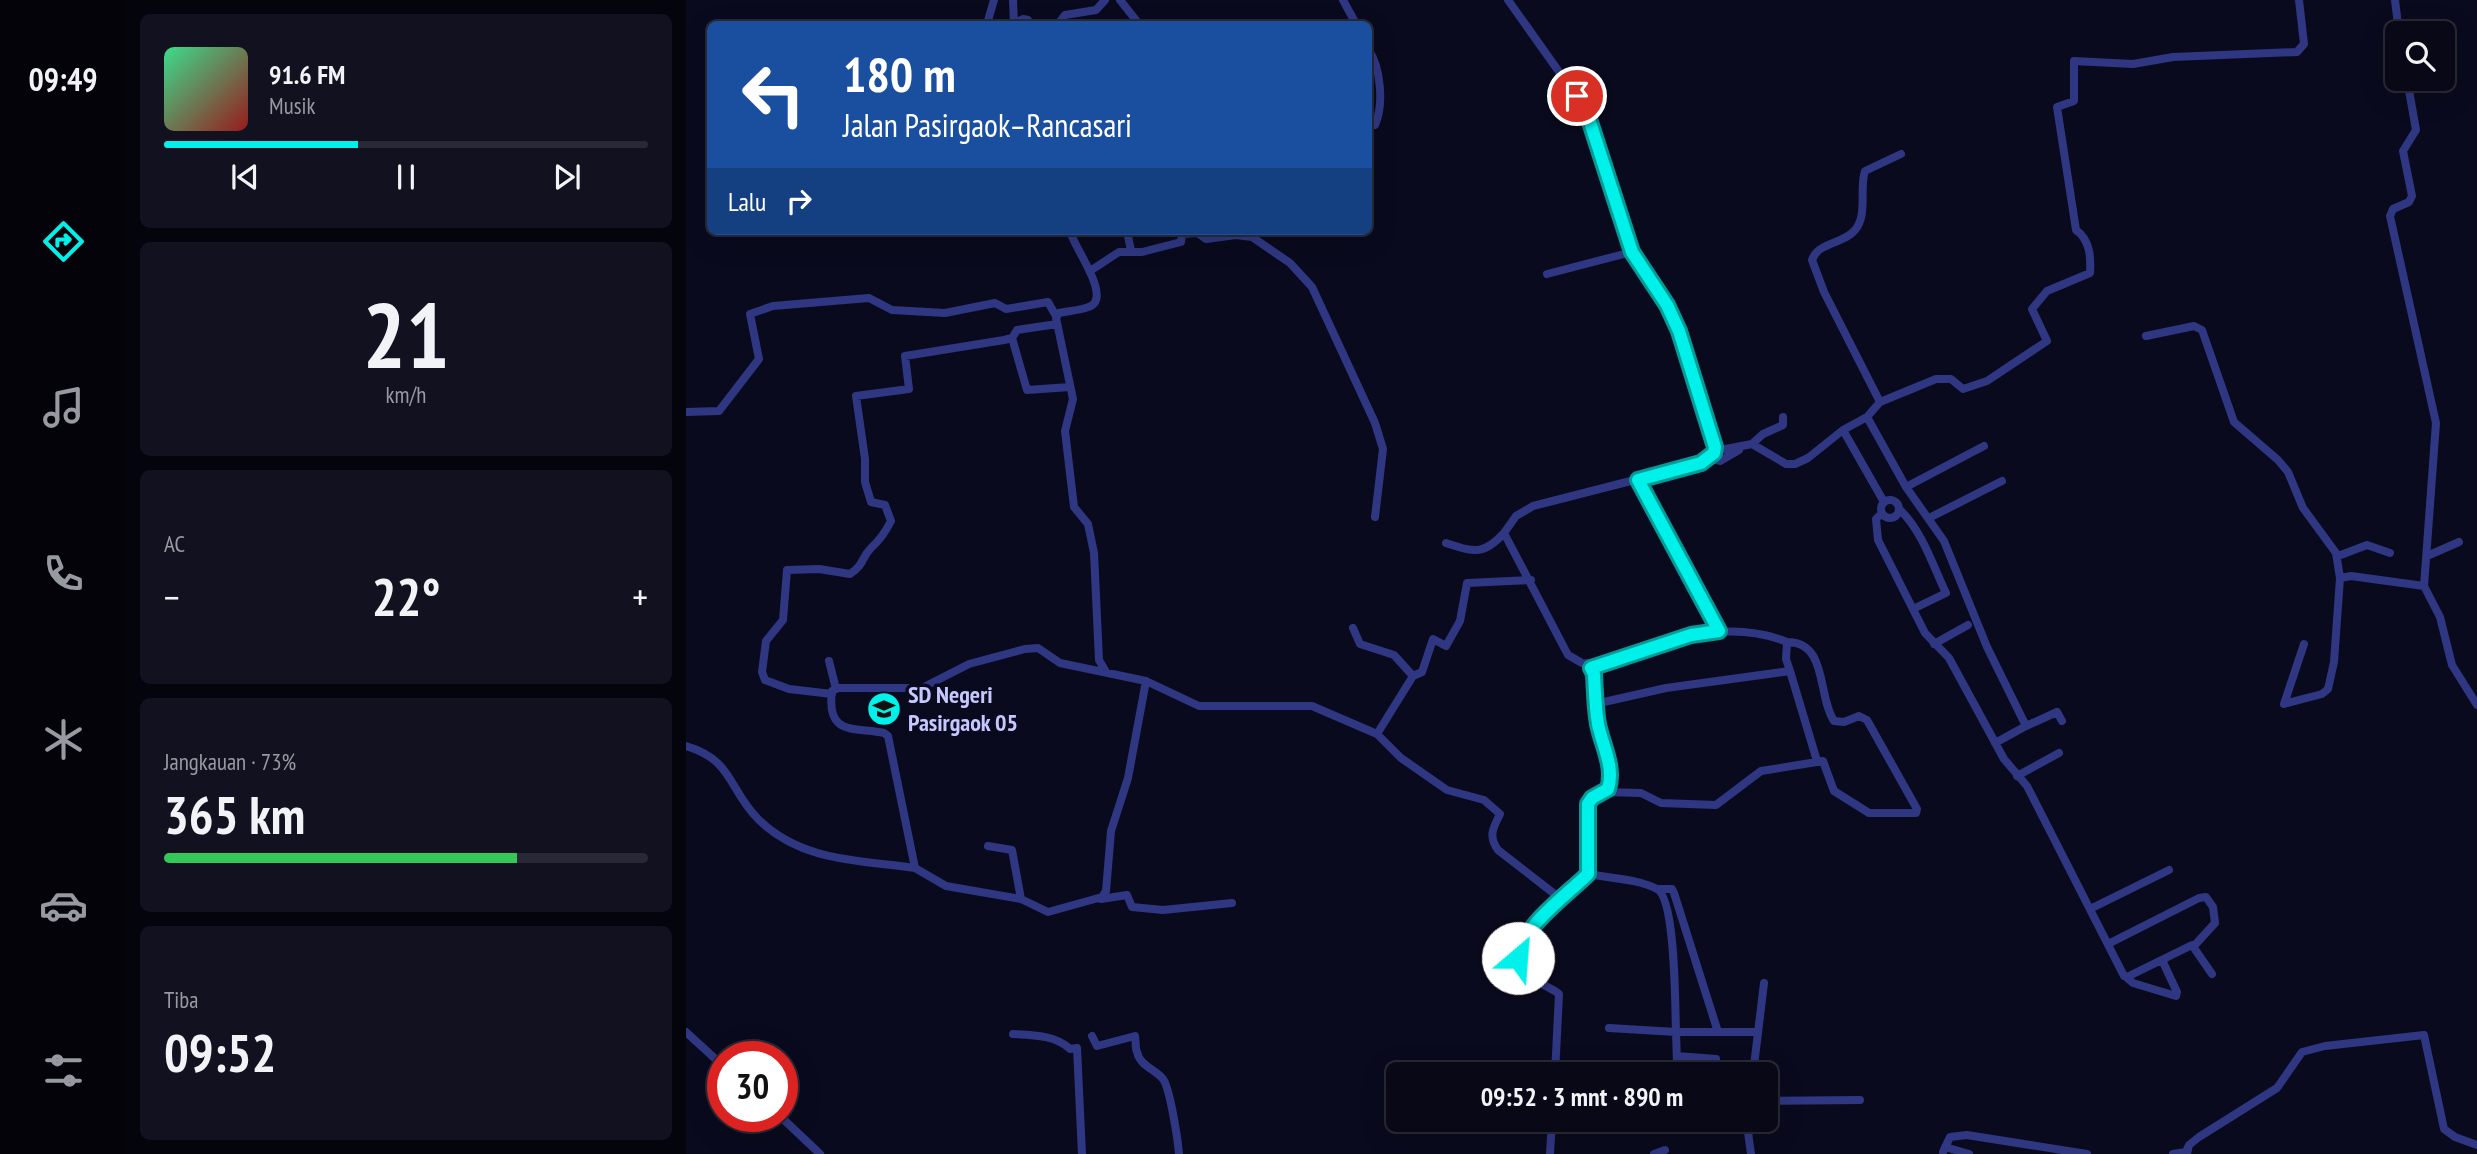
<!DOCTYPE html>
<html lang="id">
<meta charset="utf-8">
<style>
:root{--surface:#080816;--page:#11111f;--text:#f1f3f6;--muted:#989aa1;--line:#292935;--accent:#00f1ea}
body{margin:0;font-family:"PT Sans Narrow",sans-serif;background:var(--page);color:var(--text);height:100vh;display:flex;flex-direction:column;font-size:26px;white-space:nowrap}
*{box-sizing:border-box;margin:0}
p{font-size:23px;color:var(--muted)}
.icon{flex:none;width:38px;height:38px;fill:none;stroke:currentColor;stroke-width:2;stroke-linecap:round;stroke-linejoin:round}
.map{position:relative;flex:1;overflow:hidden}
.side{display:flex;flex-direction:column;gap:14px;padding:14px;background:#04040c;width:560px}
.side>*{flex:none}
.guide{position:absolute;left:21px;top:21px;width:665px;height:214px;border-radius:10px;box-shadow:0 7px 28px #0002,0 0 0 2px var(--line);background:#1a4fa0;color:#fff;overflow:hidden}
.buttons{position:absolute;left:1699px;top:21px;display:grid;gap:14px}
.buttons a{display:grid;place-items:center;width:70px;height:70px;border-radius:10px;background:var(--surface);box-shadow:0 7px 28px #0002,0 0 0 2px var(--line);font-size:35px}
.speed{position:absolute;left:21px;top:1041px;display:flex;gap:14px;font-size:35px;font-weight:700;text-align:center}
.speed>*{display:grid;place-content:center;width:91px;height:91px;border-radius:50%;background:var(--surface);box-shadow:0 7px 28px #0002,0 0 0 2px var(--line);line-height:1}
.speed .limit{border:10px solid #d22;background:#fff;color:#111}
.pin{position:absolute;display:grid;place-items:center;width:60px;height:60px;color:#fff;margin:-30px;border:4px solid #fff;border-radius:50%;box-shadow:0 2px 7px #0007}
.me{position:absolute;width:77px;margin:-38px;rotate:27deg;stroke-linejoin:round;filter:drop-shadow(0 0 5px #0008)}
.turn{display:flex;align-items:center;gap:24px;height:147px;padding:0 21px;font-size:32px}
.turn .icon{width:91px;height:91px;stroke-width:2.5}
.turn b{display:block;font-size:49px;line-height:60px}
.then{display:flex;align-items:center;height:66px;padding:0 21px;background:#0003;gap:14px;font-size:26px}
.big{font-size:52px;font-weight:600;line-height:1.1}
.side .tile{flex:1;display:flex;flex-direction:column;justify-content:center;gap:10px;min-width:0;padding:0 24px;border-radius:10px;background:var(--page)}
.side .dial{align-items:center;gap:0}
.dial b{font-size:91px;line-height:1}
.song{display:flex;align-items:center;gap:21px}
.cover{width:84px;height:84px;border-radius:10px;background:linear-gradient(135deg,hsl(150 70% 55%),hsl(0 70% 35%))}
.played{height:7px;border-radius:4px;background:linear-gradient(90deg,var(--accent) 40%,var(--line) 40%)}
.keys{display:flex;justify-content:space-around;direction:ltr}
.heat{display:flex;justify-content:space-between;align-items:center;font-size:38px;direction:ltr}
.charge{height:10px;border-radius:5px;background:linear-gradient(90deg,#34c759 73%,var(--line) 0)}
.trip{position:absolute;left:700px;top:1062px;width:392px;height:70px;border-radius:10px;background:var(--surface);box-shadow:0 7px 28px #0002,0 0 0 2px var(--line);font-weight:600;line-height:70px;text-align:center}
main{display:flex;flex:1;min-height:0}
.dock{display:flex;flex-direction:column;width:126px;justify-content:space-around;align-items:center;background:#030309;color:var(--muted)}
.dock .icon{width:49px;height:49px}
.dock .current{color:var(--accent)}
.dock b{font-size:32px;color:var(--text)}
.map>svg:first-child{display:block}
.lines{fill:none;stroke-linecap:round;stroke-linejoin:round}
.minor{stroke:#2f3782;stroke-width:8}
.route-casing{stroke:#009d98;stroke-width:18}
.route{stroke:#00f1ea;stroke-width:12}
.labels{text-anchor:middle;stroke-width:7;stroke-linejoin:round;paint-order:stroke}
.poi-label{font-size:24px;font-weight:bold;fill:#c6c7ff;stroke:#0a0a1e;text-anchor:start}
</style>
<main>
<nav class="dock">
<b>09:49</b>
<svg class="icon current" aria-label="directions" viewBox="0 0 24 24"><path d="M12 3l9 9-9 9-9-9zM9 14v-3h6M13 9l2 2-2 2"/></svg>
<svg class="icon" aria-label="music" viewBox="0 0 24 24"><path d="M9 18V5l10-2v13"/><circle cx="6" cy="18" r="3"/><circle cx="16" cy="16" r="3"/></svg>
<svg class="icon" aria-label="phone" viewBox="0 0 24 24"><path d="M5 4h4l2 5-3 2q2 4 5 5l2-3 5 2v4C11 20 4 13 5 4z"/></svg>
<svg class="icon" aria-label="climate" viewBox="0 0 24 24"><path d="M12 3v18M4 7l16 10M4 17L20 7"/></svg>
<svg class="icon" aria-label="car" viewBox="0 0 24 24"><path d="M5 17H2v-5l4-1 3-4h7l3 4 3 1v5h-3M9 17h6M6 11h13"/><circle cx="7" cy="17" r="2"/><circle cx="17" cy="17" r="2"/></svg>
<svg class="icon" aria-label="filters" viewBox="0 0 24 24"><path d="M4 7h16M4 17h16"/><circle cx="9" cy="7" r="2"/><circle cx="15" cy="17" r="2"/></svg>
</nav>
<section class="side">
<div class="tile">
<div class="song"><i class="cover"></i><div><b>91.6 FM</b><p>Musik</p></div></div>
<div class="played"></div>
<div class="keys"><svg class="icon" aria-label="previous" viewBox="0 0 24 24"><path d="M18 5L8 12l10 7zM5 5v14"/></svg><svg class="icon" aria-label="pause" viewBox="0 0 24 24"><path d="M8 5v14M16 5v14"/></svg><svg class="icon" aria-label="next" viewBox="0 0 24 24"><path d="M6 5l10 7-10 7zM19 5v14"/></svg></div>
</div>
<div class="tile dial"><b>21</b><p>km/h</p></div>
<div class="tile"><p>AC</p>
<div class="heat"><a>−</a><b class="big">22°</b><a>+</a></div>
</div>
<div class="tile"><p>Jangkauan · 73%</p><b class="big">365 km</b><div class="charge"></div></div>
<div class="tile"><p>Tiba</p><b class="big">09:52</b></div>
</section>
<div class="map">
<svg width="1791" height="1154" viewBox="0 0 1791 1154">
<rect width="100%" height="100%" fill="#0a0a1e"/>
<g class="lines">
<path class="minor" d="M 327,0 L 328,24
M 434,0 L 453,24
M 657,0 L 670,24
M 822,0 L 898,107 L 946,252 L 981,305 L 993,331 L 1029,447 L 1028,453 L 1015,463 L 847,506 L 830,516 L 818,533 L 882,655 L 896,663 L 910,664 L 905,668 C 910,678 908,690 909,701 C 911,731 927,758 923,788 L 902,804 L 902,874 C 883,892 817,941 837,970 C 845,982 862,985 873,994 L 869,1074
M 1709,0 L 1713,33
M 301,24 L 308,0
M 328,24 L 337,19 L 342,20 L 344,24
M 367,24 L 373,23 L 379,15 L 410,10 L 419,0
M 682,49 C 695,67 698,105 689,125 L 682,126
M 1721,79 L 1730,130 L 1717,151 L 1726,196 L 1723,202 L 1707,209 L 1704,216 L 1750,423 L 1738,586 L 1754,617 L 1766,665 L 1791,705
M 384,231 C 387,246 425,295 405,306 C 397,310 382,311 373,313 L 370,318 L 387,399 L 379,431 L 388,507 L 402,524 L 408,553 L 413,660 L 420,672
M 441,231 L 445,251
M 494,231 L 496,234 L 512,233 L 520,239 L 550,235 L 566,237 L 604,263 L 626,287 L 689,423 L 697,449 L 689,517
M 404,271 L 433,252 L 456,252 L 495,242 L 496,234
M 861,274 L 946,252
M 1460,336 L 1508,326 L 1516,330 L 1548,422 L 1592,460 L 1602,472 L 1617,508 L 1650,553 L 1654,578 L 1665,576 L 1738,586
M 326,338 L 341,390 L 384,387
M 1194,402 L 1250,379 L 1265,379 L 1277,389 L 1301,381 L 1361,341 L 1346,309 L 1361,291 L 1404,273 C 1405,257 1404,240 1390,230 L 1371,107 L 1388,101 L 1388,61 L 1447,64 L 1487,57 L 1611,52 L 1618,44 L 1613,0
M 0,412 L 33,411 L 73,359 L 64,314 L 87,306 L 183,298 L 206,310 L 259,313 L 309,303 L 320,309 L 362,302 L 370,316
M 1181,417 L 1194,402 L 1138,292 L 1126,260 C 1132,242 1158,244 1169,230 C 1182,215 1173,188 1179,171 L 1215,154
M 1157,430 L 1198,502
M 1066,444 L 1077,434 L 1097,425 L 1097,417
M 1029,451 L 1066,444 L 1100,464 L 1109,464 L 1122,458 L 1157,430 L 1181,417 L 1220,487 L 1258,541 L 1301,647 L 1340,726 L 1309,743
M 1023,458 L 1034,461 L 1053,450
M 952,480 L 1033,630
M 1220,487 L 1298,446
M1195 509a9 9 0 1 1 18 0a9 9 0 1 1-18 0Z
M 1213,509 C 1236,530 1247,566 1260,593 L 1227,609
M 1195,514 L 1190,519 L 1192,540 L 1239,633 L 1263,658 L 1318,759 L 1341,786 L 1438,976 L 1441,977 L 1506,945 L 1526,974
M 1243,518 L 1316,481
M 760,543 C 788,552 797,556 818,533
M 1652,556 L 1681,545 L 1704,553
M 1741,556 L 1773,542
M 667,628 L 674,644 L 708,655 L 727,676
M 1248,644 L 1282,625
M 1618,644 L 1598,704 L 1636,694 L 1642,689 L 1648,662 L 1654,578
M 143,661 L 150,689
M 1104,671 L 1131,761
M 146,694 L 103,689 L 79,680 L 76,672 L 80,641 L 97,620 L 101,570 L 133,569 L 164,574 C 179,564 175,558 185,548 C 194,540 199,533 205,521 L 199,505 L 185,502 L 179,482 L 179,459 L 170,396 L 223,389 L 219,356 L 318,340 L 326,338 L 331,330 L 371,324
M 909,704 L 980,688 L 1104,671 L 1100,659 L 1101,642 C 1037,616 972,644 910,664
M 1340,726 L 1371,712 L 1376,721
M 691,734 L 715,758 L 761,790 L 798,800 L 814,814 C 807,828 802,836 812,850 L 875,899
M 0,746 C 48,760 42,790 73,820 C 116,862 174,860 229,868 L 202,736 L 198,733 C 168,727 140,736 146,691 L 151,688 L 236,688 L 283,664 L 339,649 L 352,648 L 374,663 L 460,681 L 513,706 L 626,706 L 691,734 L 727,676 L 736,672 L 747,639 L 760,646 L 774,621 L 781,583 L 845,580
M 1331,776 L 1373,753
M 919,792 L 955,793 L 975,803 L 1030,805 L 1075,771 L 1137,761 L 1148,791 L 1183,813 L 1230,813 L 1231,809 L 1181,720 L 1173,716 L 1158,722 L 1148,721 C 1131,695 1142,642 1101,642
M 302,846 L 326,850 L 335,899
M 229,868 L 260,886 L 335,899 L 362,912 L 416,897 L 420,891 L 425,831 L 442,778 L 460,681
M 902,874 C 923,878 952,879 971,889 C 990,899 989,1009 990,1032 L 923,1028
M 971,889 L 986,889 L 988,893 L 1032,1032
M 415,899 L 441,895 L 446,907 L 477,910 L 546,903
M 1404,909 L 1483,870
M 1422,944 L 1513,898 L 1520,897 L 1527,907 L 1529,923 L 1508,946
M 1439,976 L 1447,983 L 1490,996 L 1491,992 L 1476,960
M 0,1032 L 37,1066
M 327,1034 C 346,1035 370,1035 384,1049 L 391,1048 L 396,1154
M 406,1036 L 411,1046 L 449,1036 C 450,1041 449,1047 451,1052 C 454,1066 469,1069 477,1079 C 484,1088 492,1141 493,1154
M 991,1056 L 1030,1059 L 1029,1074
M 949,1074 L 980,1074 L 988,1071 L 991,1063 L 990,1032 L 1070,1032
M 1067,1074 L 1078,983
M 1080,1101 L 1174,1100
M 94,1116 L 134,1154
M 1053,1120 L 1062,1132 L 1065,1154
M 1259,1147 L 1283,1154
M 1257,1152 L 1264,1137 L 1281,1135 L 1401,1154
M 864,1154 L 866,1120
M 968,1154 L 979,1150
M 1487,1154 L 1500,1152 L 1502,1147
M 1501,1154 L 1503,1145 L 1513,1137 L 1591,1088 L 1616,1052 L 1639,1046 L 1738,1035 L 1758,1129 L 1769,1137 L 1791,1145"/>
</g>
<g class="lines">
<g class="route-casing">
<path id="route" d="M 832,958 C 835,927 881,895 902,874 L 902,804 L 906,798 L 922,789 C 929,767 916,745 912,724 C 909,707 909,691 908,674 L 905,668 L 1005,635 L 1033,631 L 952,480 L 1015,463 L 1028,453 L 1029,447 L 993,331 L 981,305 L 946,252 L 904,122 L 891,96"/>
</g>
<use href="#route" class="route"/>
</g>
<defs>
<g id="school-disc" transform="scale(1.75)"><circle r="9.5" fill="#00f1ea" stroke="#0a0a1e"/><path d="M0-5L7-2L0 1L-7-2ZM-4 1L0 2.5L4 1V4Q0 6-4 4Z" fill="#111"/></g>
</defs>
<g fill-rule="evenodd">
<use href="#school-disc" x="198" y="709"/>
</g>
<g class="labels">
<g class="poi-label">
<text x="222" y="703">SD Negeri<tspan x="222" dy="28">Pasirgaok 05</tspan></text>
</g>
</g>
</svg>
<div class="buttons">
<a><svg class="icon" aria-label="search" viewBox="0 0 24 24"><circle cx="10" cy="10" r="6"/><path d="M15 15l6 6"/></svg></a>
</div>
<div class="speed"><div class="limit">30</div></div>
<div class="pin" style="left:891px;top:96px;background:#d93025"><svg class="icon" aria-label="arrive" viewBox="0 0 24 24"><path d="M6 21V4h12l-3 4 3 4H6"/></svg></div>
<svg class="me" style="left:832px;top:958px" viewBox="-20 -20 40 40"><circle r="19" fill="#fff"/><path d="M0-13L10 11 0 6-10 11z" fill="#00f1ea"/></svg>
<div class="trip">09:52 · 3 mnt · 890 m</div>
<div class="guide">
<div class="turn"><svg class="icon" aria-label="left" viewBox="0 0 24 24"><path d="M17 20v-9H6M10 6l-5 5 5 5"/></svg><div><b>180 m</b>Jalan Pasirgaok–Rancasari</div></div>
<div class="then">Lalu<svg class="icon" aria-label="right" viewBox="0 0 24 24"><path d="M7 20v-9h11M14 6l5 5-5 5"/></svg></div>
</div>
</div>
</main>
